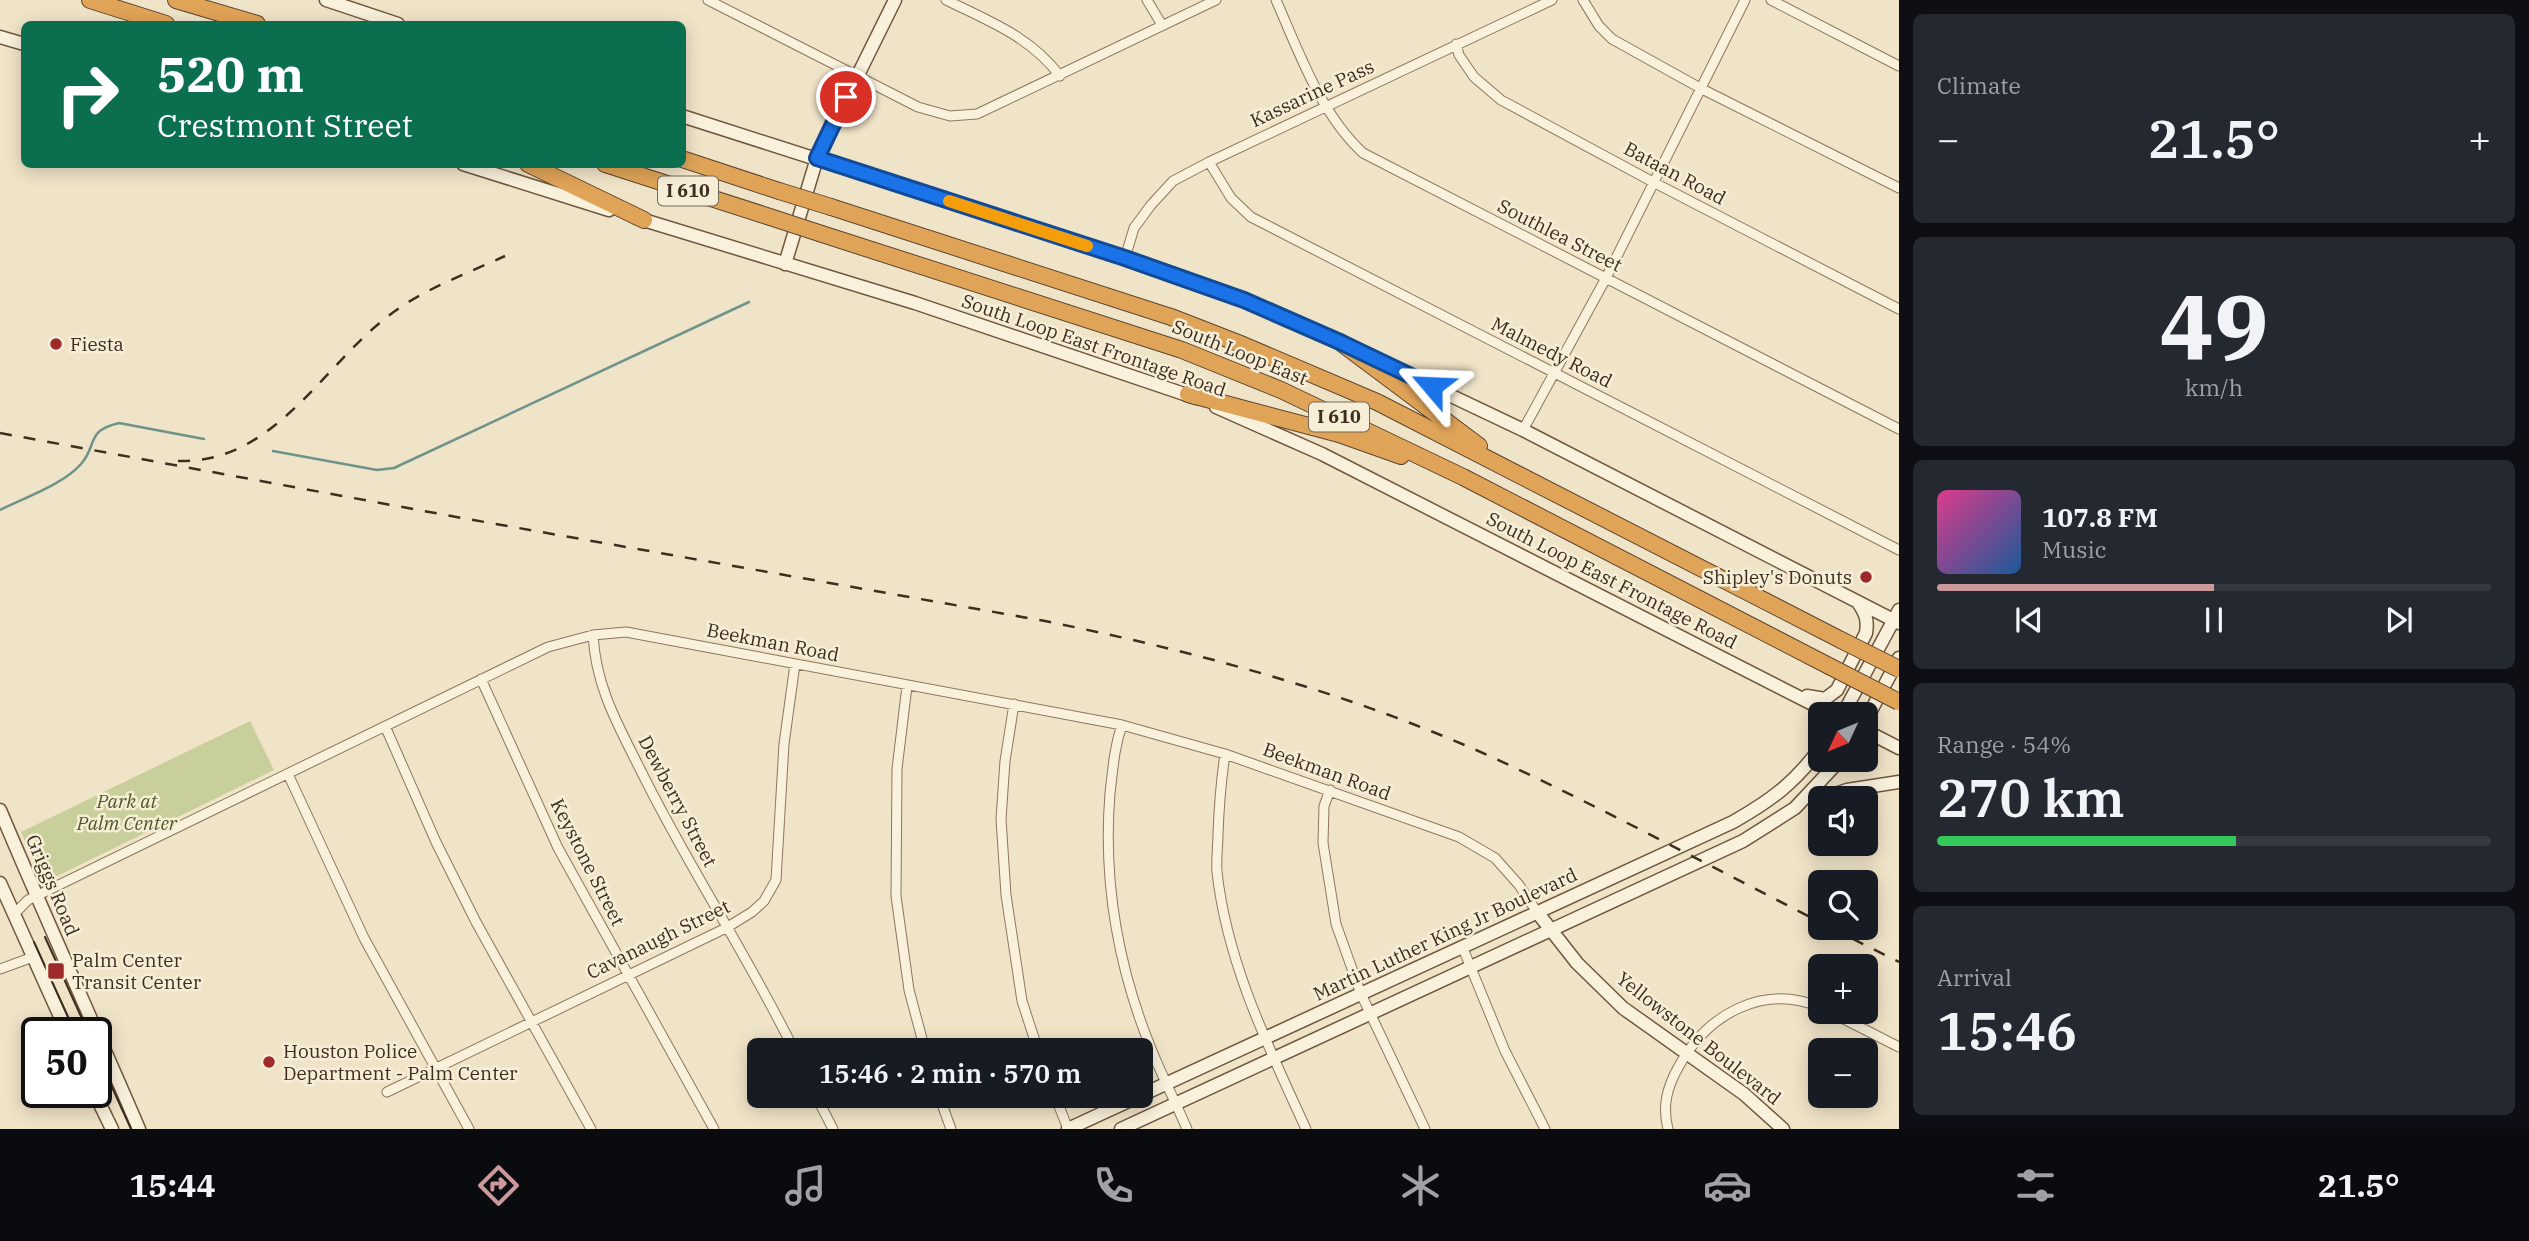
<!DOCTYPE html>
<meta charset="utf-8">
<style>
:root{--surface:#171b24;--page:#242831;--text:#f1f3f6;--muted:#9ea1a6;--line:#363941;--accent:#cc999b}
body{margin:0;font-family:"IBM Plex Serif",serif;background:var(--page);color:var(--text);height:100vh;display:flex;flex-direction:column;font-size:26px;white-space:nowrap}
*{box-sizing:border-box;margin:0}
p{font-size:23px;color:var(--muted)}
.icon{flex:none;width:38px;height:38px;fill:none;stroke:currentColor;stroke-width:2;stroke-linecap:round;stroke-linejoin:round}
.map{position:relative;flex:1;overflow:hidden}
.sheet{display:flex;flex-direction:column;gap:14px;padding:14px;background:#0d0f14;width:630px}
.sheet>*{flex:none}
.top-card{position:absolute;left:21px;top:21px;width:665px;height:147px;border-radius:10px;box-shadow:0 4px 18px #0003;background:#0b6e4f;color:#fff;overflow:hidden}
.needle{width:46px;rotate:226deg}
.buttons{position:absolute;left:1808px;top:702px;display:grid;gap:14px}
.buttons a{display:grid;place-items:center;width:70px;height:70px;border-radius:10px;background:var(--surface);box-shadow:0 4px 18px #0003;font-size:35px}
.speed{position:absolute;left:21px;top:1017px;display:flex;gap:14px;font-size:35px;font-weight:700;text-align:center}
.speed>*{display:grid;place-content:center;width:91px;height:91px;border-radius:50%;background:var(--surface);box-shadow:0 4px 18px #0003;line-height:1}
.speed .limit{border:4px solid #111;border-radius:10px;background:#fff;color:#111}
.pin{position:absolute;display:grid;place-items:center;width:60px;height:60px;color:#fff;margin:-30px;border:4px solid #fff;border-radius:50%;box-shadow:0 2px 7px #0007}
.me{position:absolute;width:77px;margin:-38px;rotate:296deg;stroke-linejoin:round;filter:drop-shadow(0 0 5px #0008)}
.turn{display:flex;align-items:center;gap:24px;height:147px;padding:0 21px;font-size:32px}
.turn .icon{width:91px;height:91px;stroke-width:2.5}
.turn b{display:block;font-size:49px;line-height:60px}
.big{font-size:52px;font-weight:600;line-height:1.1}
.sheet .card{flex:1;display:flex;flex-direction:column;justify-content:center;gap:10px;min-width:0;padding:0 24px;border-radius:10px;background:var(--page)}
.sheet .dial{align-items:center;gap:0}
.dial b{font-size:91px;line-height:1}
.song{display:flex;align-items:center;gap:21px}
.cover{width:84px;height:84px;border-radius:10px;background:linear-gradient(135deg,hsl(330 70% 55%),hsl(210 70% 35%))}
.played{height:7px;border-radius:4px;background:linear-gradient(90deg,var(--accent) 50%,var(--line) 50%)}
.keys{display:flex;justify-content:space-around;direction:ltr}
.heat{display:flex;justify-content:space-between;align-items:center;font-size:38px;direction:ltr}
.charge{height:10px;border-radius:5px;background:linear-gradient(90deg,#34c759 54%,var(--line) 0)}
.trip{position:absolute;left:747px;top:1038px;width:406px;height:70px;border-radius:10px;background:var(--surface);box-shadow:0 4px 18px #0003;font-weight:600;line-height:70px;text-align:center}
.menu{display:flex;height:112px;justify-content:space-around;align-items:center;background:#090b0e;color:var(--muted)}
.menu .icon{width:49px;height:49px}
.menu .on{color:var(--accent)}
.menu b{font-size:32px;color:var(--text)}
main{display:flex;flex:1;min-height:0}
.map>svg:first-child{display:block}
.green{fill:#c9cf9b}
.lines{fill:none;stroke-linecap:round;stroke-linejoin:round}
.stream{stroke:#6f938a;stroke-width:2.5}
.street-casing{stroke:#8d765c;stroke-width:11}
.secondary-casing{stroke:#6f573f;stroke-width:15}
.highway-casing{stroke:#5b4430;stroke-width:18}
.street{stroke:#faf1dc;stroke-width:9}
.secondary{stroke:#faf1dc;stroke-width:12}
.highway{stroke:#e0a458;stroke-width:16}
.tram{stroke:#3d2e20;stroke-width:2}
.rail{stroke:#3d2e20;stroke-width:2.5;stroke-dasharray:12 12;stroke-linecap:butt}
.highway-bridge-casing{stroke:#5b4430;stroke-width:18;stroke-linecap:butt}
.highway-bridge{stroke:#e0a458;stroke-width:16}
.route-casing{stroke:#114b97;stroke-width:18}
.route{stroke:#1a73e8;stroke-width:12}
.slow{stroke:#f59e0b;stroke-width:12}
.poi-dot{fill:#9e2a2b;stroke:#f7eed8;stroke-width:2.5}
.labels{text-anchor:middle;stroke-width:5;stroke-linejoin:round;paint-order:stroke}
.shield{fill:#f7eed8;stroke:#756857;stroke-width:2}
.shield-label{font-size:18px;font-weight:bold;fill:#3d2e20}
.street-label{font-size:19px;fill:#3d2e20;stroke:#f7eed8}
.poi-label{font-size:19px;fill:#3d2e20;stroke:#f7eed8;text-anchor:start}
.park-label{font-size:19px;font-style:italic;fill:#4d5a26;stroke:#f7eed8}
</style>
<main>
<div class="map">
<svg width="1899" height="1129" viewBox="0 0 1899 1129">
<rect width="100%" height="100%" fill="#f0e4c8"/>
<path class="green" d="M 250,721 L 274,770 L 51,879 L 39,874 L 21,832 Z"/>
<g class="lines">
<path class="stream" d="M 273,451 L 377,470 L 394,468 L 749,302
M 0,510 C 24,498 64,484 81,464 C 98,445 85,431 119,423 L 204,439"/>
<g class="street-casing">
<path id="street" d="M 708,0 L 918,107 L 950,116 L 977,114 L 1216,0
M 946,0 C 989,21 1031,37 1060,76
M 1147,0 L 1162,25
M 1276,0 C 1299,52 1320,113 1363,153 L 1899,429
M 1583,0 L 1599,26 L 1612,39 L 1702,89 L 1899,188
M 1771,0 L 1899,66
M 1456,44 L 1459,55 L 1474,77 L 1501,100 L 1653,182 L 1899,309
M 1209,162 L 1231,198 L 1251,217 L 1899,550
M 1125,258 L 1134,228 L 1151,205 L 1173,181 L 1209,162 L 1552,0
M 1523,430 L 1606,278 L 1745,0
M 593,635 C 596,687 617,723 640,769 C 687,865 747,954 794,1050
M 481,679 L 558,848 L 714,1129
M 907,686 L 897,769 L 896,896 L 909,990 L 925,1050
M 1014,704 L 1005,761 L 1001,819 L 1006,895 L 1022,1001 L 1038,1050
M 1122,725 C 1114,748 1113,769 1110,793 C 1103,879 1118,966 1150,1046 C 1161,1074 1175,1101 1187,1129
M 385,726 L 436,842 L 476,922 L 591,1129
M 1225,754 C 1221,781 1219,807 1218,834 C 1218,846 1216,859 1217,872 C 1227,963 1268,1046 1306,1129
M 288,774 L 364,938 L 469,1129
M 1330,790 L 1324,806 L 1323,843 L 1336,924 L 1361,994 L 1425,1129
M 14,914 L 28,900 L 548,647 L 593,635 L 626,632 L 1122,725 L 1225,754 L 1459,837 L 1495,858 L 1519,885 L 1537,912
M 1462,946 L 1505,1051 L 1545,1129
M 0,969 L 33,957
M 1830,1012 L 1899,1047
M 387,1092 L 726,928 L 752,912 L 764,901 L 776,880 L 784,744 L 795,664
M 816,1096 L 833,1129
M 939,1096 L 951,1129
M 1055,1096 L 1068,1129
M 1668,1129 C 1662,1106 1667,1087 1679,1066 C 1707,1015 1762,983 1820,1007"/>
</g>
<g class="secondary-casing">
<path id="secondary" d="M 326,0 L 398,24
M 0,37 L 24,44
M 682,116 L 1125,258 L 1244,300 L 1347,346
M 463,164 L 609,210
M 637,218 L 915,303 L 1196,398
M 785,264 L 817,158 L 895,0
M 1363,354 L 1523,430 L 1899,623
M 1216,407 L 1322,454 L 1832,714
M 1807,696 L 1825,699 L 1837,690 L 1866,633 C 1868,621 1866,614 1859,604
M 1843,714 L 1899,610
M 1866,720 L 1899,658
M 1866,731 L 1899,748
M 1824,798 L 1847,790 L 1899,782
M 0,810 C 45,917 93,1022 139,1129
M 0,883 L 67,1032
M 1537,912 L 1577,963 L 1623,1008 L 1744,1094 L 1783,1129
M 94,1092 L 112,1129
M 1068,1129 L 1733,822 C 1770,801 1795,783 1820,748
M 1121,1129 L 1743,841 L 1795,808 L 1840,760"/>
</g>
<g class="highway-casing">
<path id="highway" d="M 90,0 L 166,24
M 176,0 L 257,24
M 682,159 L 779,191
M 528,164 L 644,220
M 605,164 L 770,217
M 831,207 L 1171,317 L 1243,345 L 1377,402 L 1841,640
M 822,234 L 1182,350 L 1281,390 L 1463,477 L 1829,666
M 1340,342 L 1479,446
M 1188,394 L 1339,434 L 1401,456"/>
</g>
<use href="#street" class="street"/>
<use href="#secondary" class="secondary"/>
<use href="#highway" class="highway"/>
<path class="tram" d="M 45,937 L 88,1032
M 34,942 L 75,1032
M 96,1052 L 131,1129"/>
<path class="rail" d="M 0,433 L 462,518 L 1045,621 C 1198,652 1351,693 1494,758 C 1604,809 1712,867 1820,922
M 178,461 C 273,464 321,368 387,317 C 421,290 466,274 505,256
M 1831,928 L 1899,962"/>
<g class="highway-bridge-casing">
<path id="highway-bridge" d="M 779,191 L 831,207
M 770,217 L 822,234
M 1841,640 L 1899,669
M 1829,666 L 1899,702"/>
</g>
<use href="#highway-bridge" class="highway-bridge"/>
</g>
<g class="lines">
<g class="route-casing">
<path id="route" d="M 846,97 L 817,158 L 1125,258 L 1244,300 L 1340,342 L 1432,386"/>
</g>
<use href="#route" class="route"/>
<path class="slow" d="M 949,201 L 1087,246"/>
</g>
<g class="poi-dot">
<circle cx="56" cy="344" r="7"/>
<circle cx="1866" cy="577" r="7"/>
<rect x="47" y="962" width="18" height="18" rx="3.5"/>
<circle cx="269" cy="1062" r="7"/>
</g>
<g class="labels">
<g class="shield">
<rect x="658" y="176.5" width="60" height="29" rx="5"/>
<rect x="1309" y="402.5" width="60" height="29" rx="5"/>
</g>
<g class="shield-label">
<text x="688" y="197">I 610</text>
<text x="1339" y="423">I 610</text>
</g>
<g class="street-label">
<text transform="translate(1312 93) rotate(-25)" y="7">Kassarine Pass</text>
<text transform="translate(1675 173) rotate(28)" y="7">Bataan Road</text>
<text transform="translate(1560 235) rotate(27)" y="7">Southlea Street</text>
<text transform="translate(1094 345) rotate(19)" y="7">South Loop East Frontage Road</text>
<text transform="translate(1240 352) rotate(22)" y="7">South Loop East</text>
<text transform="translate(1552 352) rotate(27)" y="7">Malmedy Road</text>
<text transform="translate(1612 580) rotate(27)" y="7">South Loop East Frontage Road</text>
<text transform="translate(773 642) rotate(11)" y="7">Beekman Road</text>
<text transform="translate(1327 771) rotate(20)" y="7">Beekman Road</text>
<text transform="translate(678 801) rotate(62)" y="7">Dewberry Street</text>
<text transform="translate(588 862) rotate(63)" y="7">Keystone Street</text>
<text transform="translate(53 885) rotate(67)" y="7">Griggs Road</text>
<text transform="translate(1445 934) rotate(-25)" y="7">Martin Luther King Jr Boulevard</text>
<text transform="translate(658 939) rotate(-26)" y="7">Cavanaugh Street</text>
<text transform="translate(1699 1038) rotate(38)" y="7">Yellowstone Boulevard</text>
</g>
<g class="poi-label">
<text x="70" y="351">Fiesta</text>
<text x="1852" y="584" text-anchor="end">Shipley's Donuts</text>
<text x="72" y="967">Palm Center<tspan x="72" dy="22">Transit Center</tspan></text>
<text x="283" y="1058">Houston Police<tspan x="283" dy="22">Department - Palm Center</tspan></text>
</g>
<g class="park-label">
<text x="127" y="808">Park at<tspan x="127" dy="22">Palm Center</tspan></text>
</g>
</g>
</svg>
<div class="buttons">
<a><svg class="needle" viewBox="-14 -14 28 28"><path d="M0-13l5 13h-10z" fill="#e53935"/><path d="M0 13l5-13h-10z" fill="#9ea1a6"/></svg></a>
<a><svg class="icon" aria-label="sound" viewBox="0 0 24 24"><path d="M4 9h4l5-4v14l-5-4H4zM17 9q2 3 0 6"/></svg></a>
<a><svg class="icon" aria-label="search" viewBox="0 0 24 24"><circle cx="10" cy="10" r="6"/><path d="M15 15l6 6"/></svg></a>
<a>+</a>
<a>−</a>
</div>
<div class="speed"><div class="limit">50</div></div>
<div class="pin" style="left:846px;top:97px;background:#d93025"><svg class="icon" aria-label="arrive" viewBox="0 0 24 24"><path d="M6 21V4h12l-3 4 3 4H6"/></svg></div>
<svg class="me" style="left:1432px;top:386px" viewBox="-20 -20 40 40"><path d="M0-17L14 15 0 8-14 15z" fill="#1a73e8" stroke="#fff" stroke-width="4"/></svg>
<div class="trip">15:46 · 2 min · 570 m</div>
<div class="top-card">
<div class="turn"><svg class="icon" aria-label="right" viewBox="0 0 24 24"><path d="M7 20v-9h11M14 6l5 5-5 5"/></svg><div><b>520 m</b>Crestmont Street</div></div>
</div>
</div>
<section class="sheet">
<div class="card"><p>Climate</p>
<div class="heat"><a>−</a><b class="big">21.5°</b><a>+</a></div>
</div>
<div class="card dial"><b>49</b><p>km/h</p></div>
<div class="card">
<div class="song"><i class="cover"></i><div><b>107.8 FM</b><p>Music</p></div></div>
<div class="played"></div>
<div class="keys"><svg class="icon" aria-label="previous" viewBox="0 0 24 24"><path d="M18 5L8 12l10 7zM5 5v14"/></svg><svg class="icon" aria-label="pause" viewBox="0 0 24 24"><path d="M8 5v14M16 5v14"/></svg><svg class="icon" aria-label="next" viewBox="0 0 24 24"><path d="M6 5l10 7-10 7zM19 5v14"/></svg></div>
</div>
<div class="card"><p>Range · 54%</p><b class="big">270 km</b><div class="charge"></div></div>
<div class="card"><p>Arrival</p><b class="big">15:46</b></div>
</section>
</main>
<nav class="menu">
<b>15:44</b>
<svg class="icon on" aria-label="directions" viewBox="0 0 24 24"><path d="M12 3l9 9-9 9-9-9zM9 14v-3h6M13 9l2 2-2 2"/></svg>
<svg class="icon" aria-label="music" viewBox="0 0 24 24"><path d="M9 18V5l10-2v13"/><circle cx="6" cy="18" r="3"/><circle cx="16" cy="16" r="3"/></svg>
<svg class="icon" aria-label="phone" viewBox="0 0 24 24"><path d="M5 4h4l2 5-3 2q2 4 5 5l2-3 5 2v4C11 20 4 13 5 4z"/></svg>
<svg class="icon" aria-label="climate" viewBox="0 0 24 24"><path d="M12 3v18M4 7l16 10M4 17L20 7"/></svg>
<svg class="icon" aria-label="car" viewBox="0 0 24 24"><path d="M5 17H2v-5l4-1 3-4h7l3 4 3 1v5h-3M9 17h6M6 11h13"/><circle cx="7" cy="17" r="2"/><circle cx="17" cy="17" r="2"/></svg>
<svg class="icon" aria-label="filters" viewBox="0 0 24 24"><path d="M4 7h16M4 17h16"/><circle cx="9" cy="7" r="2"/><circle cx="15" cy="17" r="2"/></svg>
<b>21.5°</b>
</nav>
